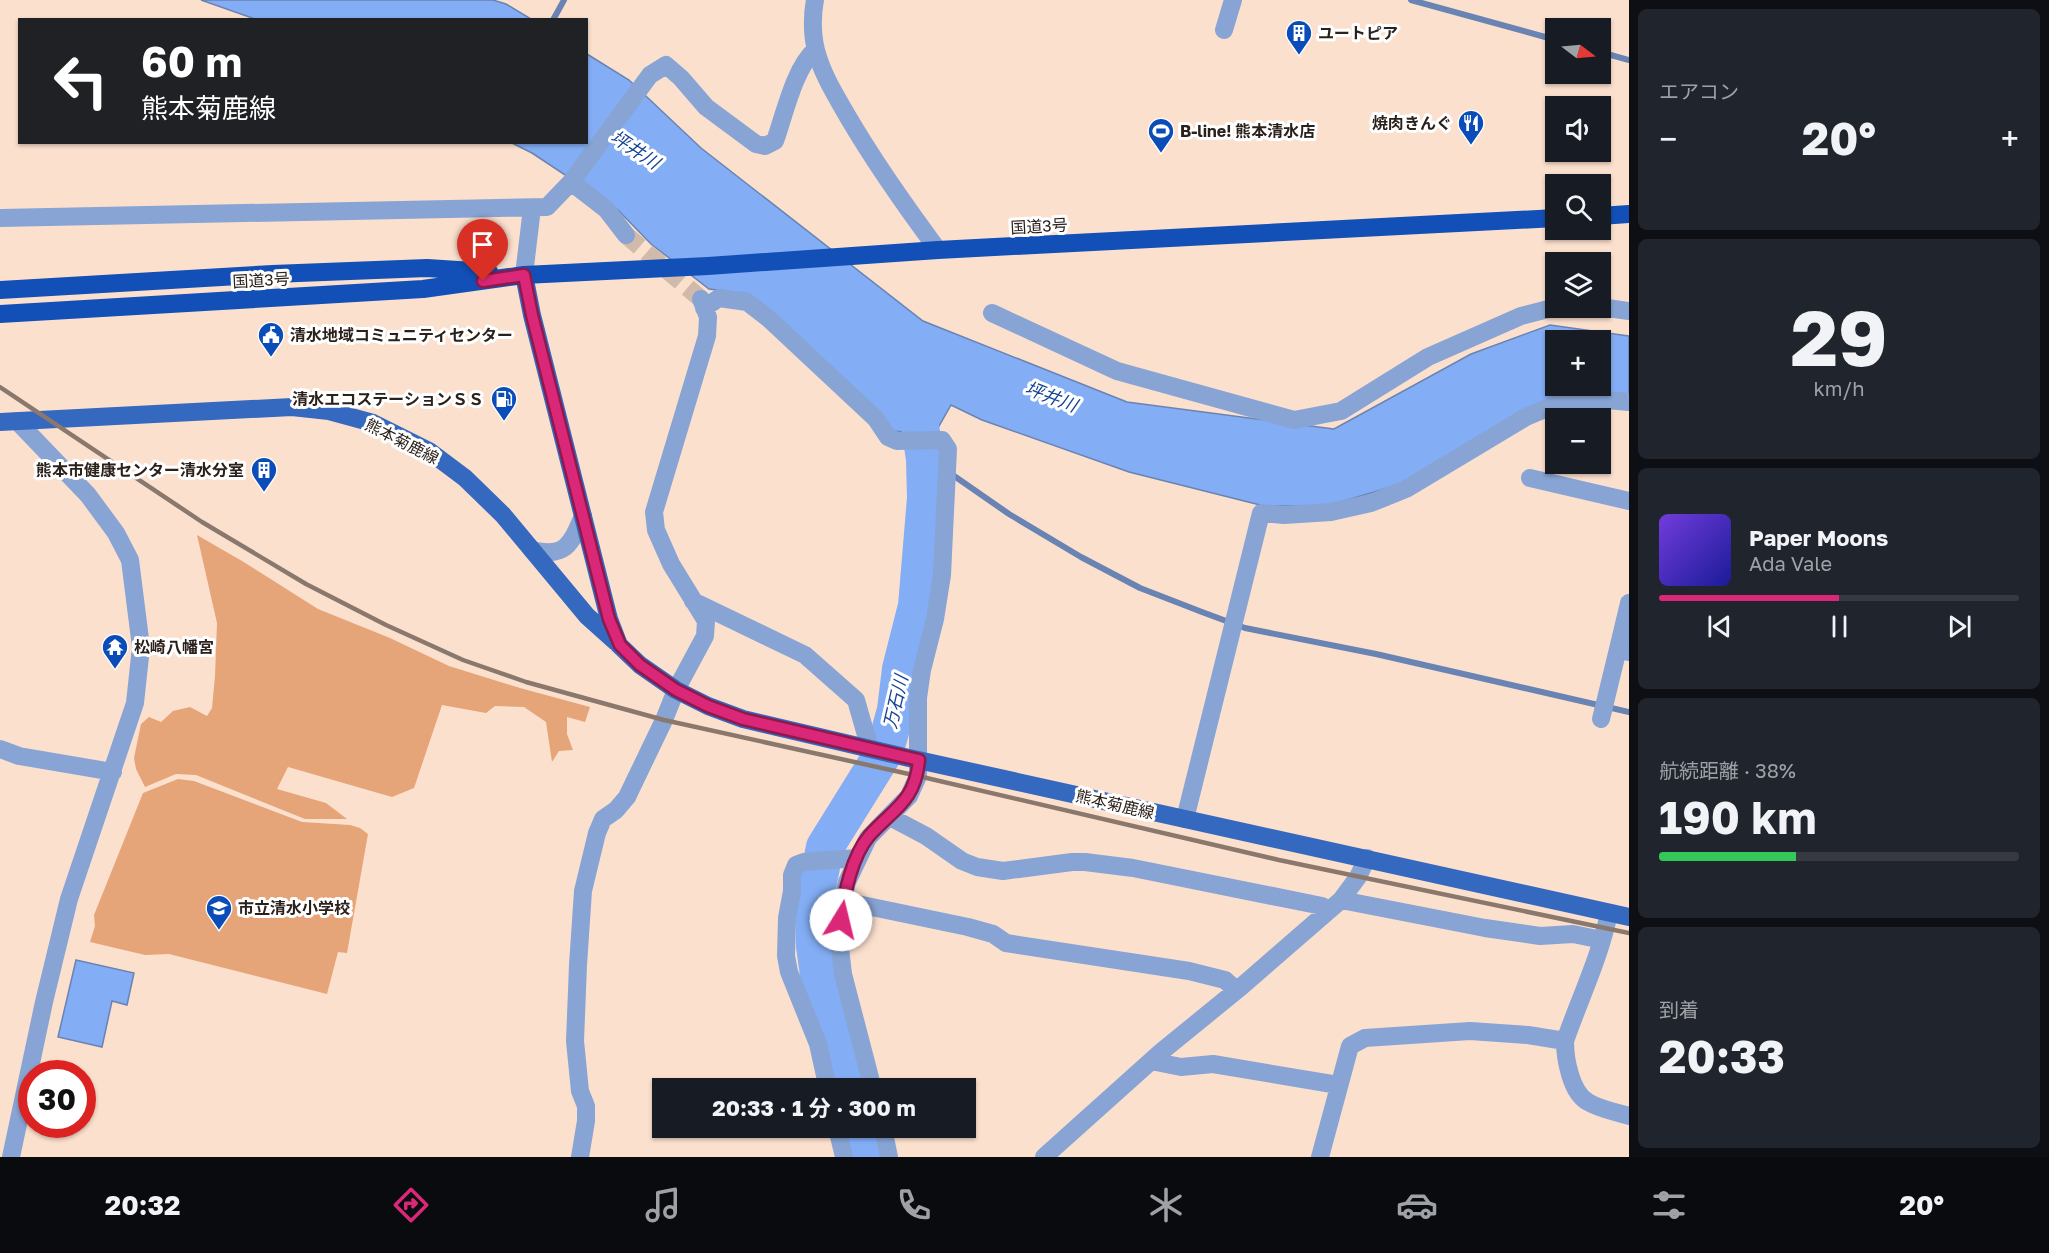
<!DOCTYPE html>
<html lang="ja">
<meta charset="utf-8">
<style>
:root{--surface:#171b24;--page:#20242c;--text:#f1f3f6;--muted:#9ea1a6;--line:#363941;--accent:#db2777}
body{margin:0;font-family:"Golos Text","Noto Sans JP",sans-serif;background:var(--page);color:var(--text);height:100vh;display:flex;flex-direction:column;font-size:22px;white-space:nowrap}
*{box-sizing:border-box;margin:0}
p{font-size:20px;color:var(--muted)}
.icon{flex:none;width:33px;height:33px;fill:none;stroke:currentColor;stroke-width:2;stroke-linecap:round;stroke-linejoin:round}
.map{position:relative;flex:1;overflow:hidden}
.details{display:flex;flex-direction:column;gap:9px;padding:9px;background:#0d0f14;width:420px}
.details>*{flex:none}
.banner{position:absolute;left:18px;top:18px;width:570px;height:126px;border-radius:0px;box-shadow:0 2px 4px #0004;background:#202124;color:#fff;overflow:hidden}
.needle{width:39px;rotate:106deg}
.fabs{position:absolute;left:1545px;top:18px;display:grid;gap:12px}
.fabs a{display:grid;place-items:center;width:66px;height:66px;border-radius:0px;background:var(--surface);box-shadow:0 2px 4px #0004;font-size:30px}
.speed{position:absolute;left:18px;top:1060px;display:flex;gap:12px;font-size:30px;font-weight:700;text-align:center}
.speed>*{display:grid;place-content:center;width:78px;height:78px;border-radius:50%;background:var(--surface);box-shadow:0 2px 4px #0004;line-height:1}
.speed .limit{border:9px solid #d22;background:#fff;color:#111}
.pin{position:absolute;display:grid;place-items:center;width:51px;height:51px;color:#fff;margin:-62px -26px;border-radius:50% 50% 50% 0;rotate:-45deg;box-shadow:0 0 6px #0007}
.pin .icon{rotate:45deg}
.me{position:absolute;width:66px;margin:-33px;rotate:9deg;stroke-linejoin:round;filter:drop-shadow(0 0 4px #0008)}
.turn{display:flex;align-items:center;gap:21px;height:126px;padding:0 24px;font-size:27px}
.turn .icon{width:78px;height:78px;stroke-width:2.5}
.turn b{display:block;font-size:42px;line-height:51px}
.big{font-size:45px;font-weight:700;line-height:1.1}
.details .card{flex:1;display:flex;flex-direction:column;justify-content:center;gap:9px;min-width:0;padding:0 21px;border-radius:9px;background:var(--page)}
.details .dial{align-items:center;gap:0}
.dial b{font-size:78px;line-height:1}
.song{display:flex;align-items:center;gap:18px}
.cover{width:72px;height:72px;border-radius:9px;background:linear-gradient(135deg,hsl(260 70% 55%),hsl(240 70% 35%))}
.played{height:6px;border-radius:3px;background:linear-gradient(90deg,var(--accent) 50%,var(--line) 50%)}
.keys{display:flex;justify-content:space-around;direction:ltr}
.heat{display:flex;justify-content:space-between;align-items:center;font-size:33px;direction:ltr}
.charge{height:9px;border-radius:4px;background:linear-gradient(90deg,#34c759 38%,var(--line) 0)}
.trip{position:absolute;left:652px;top:1078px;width:324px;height:60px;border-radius:0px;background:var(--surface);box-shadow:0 2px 4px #0004;font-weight:700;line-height:60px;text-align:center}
.menu{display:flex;height:96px;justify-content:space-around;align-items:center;background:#090b0e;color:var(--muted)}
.menu .icon{width:42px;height:42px}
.menu .selected{color:var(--accent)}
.menu b{font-size:27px;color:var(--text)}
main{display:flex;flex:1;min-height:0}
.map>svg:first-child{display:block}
.green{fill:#e6a479}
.water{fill:#83adf4;stroke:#6983b3;stroke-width:1.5;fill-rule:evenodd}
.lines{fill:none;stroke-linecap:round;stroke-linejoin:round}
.stream{stroke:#6983b3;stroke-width:6}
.river{stroke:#83adf4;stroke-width:38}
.minor-tunnel{stroke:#d2baaa;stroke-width:18;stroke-dasharray:18 9;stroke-linecap:butt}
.minor{stroke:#87a4d4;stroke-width:18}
.major{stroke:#3568bf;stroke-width:18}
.highway{stroke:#124fb6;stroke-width:18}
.rail{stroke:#8a786d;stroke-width:4.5}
.route-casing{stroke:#8e194d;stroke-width:15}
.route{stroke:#db2777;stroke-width:10}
.labels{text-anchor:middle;stroke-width:6;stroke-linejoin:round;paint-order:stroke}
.poi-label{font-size:16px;font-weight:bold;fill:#2b211b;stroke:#fff;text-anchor:start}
.street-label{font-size:16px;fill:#2b211b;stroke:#fff}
.water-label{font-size:18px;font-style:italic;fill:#144395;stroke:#fff}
</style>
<main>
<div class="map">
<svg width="1629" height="1157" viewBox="0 0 1629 1157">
<rect width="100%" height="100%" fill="#fce0ce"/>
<path class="green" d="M 197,535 L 242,561 L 318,609 L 390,638 L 449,666 L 520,688 L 590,707 L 585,722 L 567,717 L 567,734 L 573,750 L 559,751 L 552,762 L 546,722 L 524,707 L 495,706 L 486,713 L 442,705 L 414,788 L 392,797 L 288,767 L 277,789 L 326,803 L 347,819 L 305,819 L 196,775 L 176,774 L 145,787 L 136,769 L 134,758 L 141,724 L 149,717 L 161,722 L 173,711 L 190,707 L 207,716 L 212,708 L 215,676 L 217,623 Z
M 178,779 L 194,781 L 302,822 L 350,825 L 360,828 L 368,834 L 347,953 L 338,952 L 327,994 L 169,954 L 145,955 L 90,942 L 95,926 L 94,915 L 143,793 Z"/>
<path class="water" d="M 201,0 L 493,0 L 506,4 L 531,19 L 255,19 Z
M 587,54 L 629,80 L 701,148 L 923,321 L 1127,402 L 1334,429 L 1471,354 L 1550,325 L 1629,336 L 1629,395 L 1595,393 L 1398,485 L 1327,506 L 1264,506 L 1129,472 L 982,420 L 951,405 L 934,435 L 894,431 L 748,294 L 709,289 L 651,244 L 618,210 L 532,153 L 512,143 L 586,142 ZM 1556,340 L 1600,340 L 1600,386 L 1556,386 Z
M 76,960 L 134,973 L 127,1005 L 112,1001 L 102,1047 L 58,1037 Z"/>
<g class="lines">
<path class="stream" d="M 1411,0 L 1556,40
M 553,20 L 564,0
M 1600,52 L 1629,60
M 925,459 L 934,462 L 1009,514 L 1081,557 L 1140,588 L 1202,612 L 1245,628 L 1376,654 L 1629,712"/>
<path class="river" d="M 845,1089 L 822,996 L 815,946 L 814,902 L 825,847 L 881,757 L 888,739 L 896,710 L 901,669 L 917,606 L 926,498 L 925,459 L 916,399
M 855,1128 L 863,1157"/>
<path class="minor-tunnel" d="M 626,235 L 701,299"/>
<path class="minor" d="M 815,0 C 812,15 812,35 816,50 C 822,74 836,96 848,117 C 875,163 906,207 938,250
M 1224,30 L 1233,0
M 571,182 L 606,209 L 626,235
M 0,218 L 547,207 L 571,182 L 650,75 L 666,65 L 681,78 L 706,107 L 756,144 L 765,146 L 775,141 C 785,113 794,69 815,50
M 524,275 L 532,208
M 1600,307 L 1629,311
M 704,308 L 719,298 L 747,302 L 769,319 L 876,419 L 888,437 L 897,441 L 939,440 L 942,440 L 948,449 L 942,575 L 935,619 L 922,670 L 918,698 L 918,776 L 909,796 L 868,838 L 847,882 L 843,901 L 839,939 L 843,974 L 873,1089
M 992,313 L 1117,371 L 1294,420 L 1341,411 L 1428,357 L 1521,316 L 1556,307
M 1530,478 L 1629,501
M 532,550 C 566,558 571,544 583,516
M 693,601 L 805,655 L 856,700 L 870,749
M 1618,649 L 1629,603
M 1601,719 L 1618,649 L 1629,652
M 0,749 L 19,756 L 113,772
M 890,817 L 926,836 L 962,861 L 977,867 L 1003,871 L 1072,862 L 1085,862 L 1133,868 L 1322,906 L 1327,912
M 1185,819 L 1261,513 L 1284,515 L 1331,512 L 1371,503 L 1406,489 L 1526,417 L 1555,405 L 1595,399 L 1629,402
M 1341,900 L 1485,928 L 1540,936 L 1573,934 L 1602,940
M 843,901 L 968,927 L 993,934 L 1006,943 L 1189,971 L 1225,980 L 1236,990
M 1565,1041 C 1565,1059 1571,1093 1588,1102 C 1599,1109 1616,1112 1629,1116
M 1151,1061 L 1181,1067 L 1213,1064 L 1338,1085
M 828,1089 L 818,1044 L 789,972 L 786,956 L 787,918 L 792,891 L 792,875 L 796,865 L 804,862 L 857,858
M 837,1128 L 844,1157
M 883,1128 L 889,1157
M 11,1157 L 44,1002 L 69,899 L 135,703 L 141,647 L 130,560 L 116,533 L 88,495 L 17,421
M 580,1157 L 586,1121 L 586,1106 L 580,1091 L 575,1041 L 578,965 L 583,891 L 597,833 L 603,819 L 616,810 L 627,797 L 664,720 L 676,690 L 705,636 L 706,621 L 671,564 L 656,530 L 654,512 L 707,336 L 708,317 L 701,299
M 1044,1157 L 1161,1052 L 1242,986 L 1341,900 L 1358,877 L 1367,858
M 1320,1157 L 1350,1046 L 1365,1038 L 1470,1031 L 1528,1035 L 1565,1041 C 1580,998 1600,957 1609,913"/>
<path class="major" d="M 524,275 L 532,315 L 609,619 L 619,645 L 640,665 L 676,690 L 708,706 L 743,719 L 909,758 L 1629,917
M 0,422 L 292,407 L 329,411 L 373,423 L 429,451 L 465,478 L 503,515 L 587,616 L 616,642"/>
<path class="highway" d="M 1600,216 L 1629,214
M 0,290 L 273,274 L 427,268 L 489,272
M 0,314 L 423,289 L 524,275 L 708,266 L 938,250 L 1556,218"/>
<path class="rail" d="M 0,387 L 202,522 L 306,584 L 386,625 L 463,660 L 526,682 L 664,720 L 918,776 L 1279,860 L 1629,933"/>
</g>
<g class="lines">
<g class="route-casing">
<path id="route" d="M 483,281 L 524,275 L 532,315 L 609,619 L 620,645 L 640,665 L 676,690 L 708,706 L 743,719 L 919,760 C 915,802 894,808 869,836 C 852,856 844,894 841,920"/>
</g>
<use href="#route" class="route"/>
</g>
<defs>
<g id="building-pin" transform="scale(1.35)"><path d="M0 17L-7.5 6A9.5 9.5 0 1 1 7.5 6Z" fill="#0b4db8" stroke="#fff"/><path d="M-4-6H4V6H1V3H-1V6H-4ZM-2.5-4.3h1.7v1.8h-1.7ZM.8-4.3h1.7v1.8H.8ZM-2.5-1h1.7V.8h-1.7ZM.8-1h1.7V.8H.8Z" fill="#fff"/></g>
<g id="restaurant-pin" transform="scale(1.35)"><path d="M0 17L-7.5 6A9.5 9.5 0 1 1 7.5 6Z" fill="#0b4db8" stroke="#fff"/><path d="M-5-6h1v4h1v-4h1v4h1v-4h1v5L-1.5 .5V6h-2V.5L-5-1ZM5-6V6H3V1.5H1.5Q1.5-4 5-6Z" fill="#fff"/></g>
<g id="stadium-pin" transform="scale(1.35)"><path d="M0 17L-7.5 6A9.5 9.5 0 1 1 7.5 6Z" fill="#0b4db8" stroke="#fff"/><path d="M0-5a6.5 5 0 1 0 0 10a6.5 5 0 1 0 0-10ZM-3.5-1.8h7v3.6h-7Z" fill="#fff"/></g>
<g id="civic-pin" transform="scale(1.35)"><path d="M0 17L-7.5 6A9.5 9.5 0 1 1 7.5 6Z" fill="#0b4db8" stroke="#fff"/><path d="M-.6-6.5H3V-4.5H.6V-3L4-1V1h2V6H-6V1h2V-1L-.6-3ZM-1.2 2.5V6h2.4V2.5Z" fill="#fff"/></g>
<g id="fuel-pin" transform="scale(1.35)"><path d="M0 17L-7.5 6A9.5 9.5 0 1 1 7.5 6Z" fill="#0b4db8" stroke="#fff"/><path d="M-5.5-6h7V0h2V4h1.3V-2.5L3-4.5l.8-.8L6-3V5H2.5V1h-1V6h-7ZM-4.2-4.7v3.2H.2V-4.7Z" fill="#fff"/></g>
<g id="temple-pin" transform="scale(1.35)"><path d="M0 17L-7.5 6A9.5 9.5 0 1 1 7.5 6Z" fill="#0b4db8" stroke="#fff"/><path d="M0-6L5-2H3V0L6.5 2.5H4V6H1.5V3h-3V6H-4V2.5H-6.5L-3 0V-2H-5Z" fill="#fff"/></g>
<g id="school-pin" transform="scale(1.35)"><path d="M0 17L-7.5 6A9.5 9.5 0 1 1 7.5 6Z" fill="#0b4db8" stroke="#fff"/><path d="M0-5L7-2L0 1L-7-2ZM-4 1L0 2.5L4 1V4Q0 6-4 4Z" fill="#fff"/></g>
</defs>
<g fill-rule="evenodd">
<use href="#building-pin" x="1299" y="33"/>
<use href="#restaurant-pin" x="1471" y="123"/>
<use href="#stadium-pin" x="1161" y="131"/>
<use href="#civic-pin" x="271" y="335"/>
<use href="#fuel-pin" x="504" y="399"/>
<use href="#building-pin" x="264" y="470"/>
<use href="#temple-pin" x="115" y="647"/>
<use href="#school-pin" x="219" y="908"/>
</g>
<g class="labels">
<g class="poi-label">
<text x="1318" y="39">ユートピア</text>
<text x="1452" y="129" text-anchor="end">焼肉きんぐ</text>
<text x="1180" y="137">B-line! 熊本清水店</text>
<text x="290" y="341">清水地域コミュニティセンター</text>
<text x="484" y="405" text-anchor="end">清水エコステーションＳＳ</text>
<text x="244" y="476" text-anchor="end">熊本市健康センター清水分室</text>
<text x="134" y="653">松崎八幡宮</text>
<text x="238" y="914">市立清水小学校</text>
</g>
<g class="street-label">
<text transform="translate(1039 226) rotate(-3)" y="6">国道3号</text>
<text transform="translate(261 280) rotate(-3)" y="6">国道3号</text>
<text transform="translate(402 441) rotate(27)" y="6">熊本菊鹿線</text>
<text transform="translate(1115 804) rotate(13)" y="6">熊本菊鹿線</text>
</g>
<g class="water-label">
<text transform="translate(635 150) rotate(33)" y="6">坪井川</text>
<text transform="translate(1051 397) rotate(21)" y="6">坪井川</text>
<text transform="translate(896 702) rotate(-77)" y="6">万石川</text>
</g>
</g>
</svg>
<div class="fabs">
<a><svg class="needle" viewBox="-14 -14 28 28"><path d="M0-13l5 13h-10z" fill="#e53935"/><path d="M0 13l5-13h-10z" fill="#9ea1a6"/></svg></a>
<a><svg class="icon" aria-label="sound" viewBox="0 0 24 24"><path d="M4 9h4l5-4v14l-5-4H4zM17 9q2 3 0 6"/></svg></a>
<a><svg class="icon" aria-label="search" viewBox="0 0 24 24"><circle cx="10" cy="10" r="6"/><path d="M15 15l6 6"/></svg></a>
<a><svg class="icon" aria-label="layers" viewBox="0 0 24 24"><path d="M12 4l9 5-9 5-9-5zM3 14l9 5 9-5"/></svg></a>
<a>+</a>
<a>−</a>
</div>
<div class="speed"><div class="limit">30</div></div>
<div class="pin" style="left:483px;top:281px;background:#d93025"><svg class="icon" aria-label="arrive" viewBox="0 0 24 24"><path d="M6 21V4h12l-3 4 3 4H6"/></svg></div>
<svg class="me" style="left:841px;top:920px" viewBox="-20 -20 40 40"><circle r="19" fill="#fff"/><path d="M0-13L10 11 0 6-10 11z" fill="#db2777"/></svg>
<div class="trip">20:33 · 1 分 · 300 m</div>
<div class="banner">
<div class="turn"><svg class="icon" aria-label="left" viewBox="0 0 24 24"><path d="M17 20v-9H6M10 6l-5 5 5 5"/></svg><div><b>60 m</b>熊本菊鹿線</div></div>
</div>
</div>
<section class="details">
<div class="card"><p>エアコン</p>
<div class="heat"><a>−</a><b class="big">20°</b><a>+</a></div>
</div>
<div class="card dial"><b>29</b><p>km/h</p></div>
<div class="card">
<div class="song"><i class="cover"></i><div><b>Paper Moons</b><p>Ada Vale</p></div></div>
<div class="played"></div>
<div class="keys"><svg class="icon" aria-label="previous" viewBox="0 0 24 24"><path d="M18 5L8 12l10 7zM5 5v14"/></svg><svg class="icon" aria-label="pause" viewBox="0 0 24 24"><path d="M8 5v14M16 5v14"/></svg><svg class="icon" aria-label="next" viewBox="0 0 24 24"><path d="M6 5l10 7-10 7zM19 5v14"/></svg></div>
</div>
<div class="card"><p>航続距離 · 38%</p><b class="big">190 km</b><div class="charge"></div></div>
<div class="card"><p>到着</p><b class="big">20:33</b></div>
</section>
</main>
<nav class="menu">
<b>20:32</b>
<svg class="icon selected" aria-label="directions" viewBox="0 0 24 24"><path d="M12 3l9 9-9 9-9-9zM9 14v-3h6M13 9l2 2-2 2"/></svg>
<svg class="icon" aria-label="music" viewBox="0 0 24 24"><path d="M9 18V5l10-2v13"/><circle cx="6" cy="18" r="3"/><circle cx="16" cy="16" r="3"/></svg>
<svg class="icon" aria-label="phone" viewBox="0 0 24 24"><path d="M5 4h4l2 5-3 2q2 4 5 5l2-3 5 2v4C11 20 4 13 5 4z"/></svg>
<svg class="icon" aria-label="climate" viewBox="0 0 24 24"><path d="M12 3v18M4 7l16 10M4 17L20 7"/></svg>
<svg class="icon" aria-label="car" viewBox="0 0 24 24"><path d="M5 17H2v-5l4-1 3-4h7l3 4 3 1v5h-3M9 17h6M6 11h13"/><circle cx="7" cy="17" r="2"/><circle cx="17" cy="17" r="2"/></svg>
<svg class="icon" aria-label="filters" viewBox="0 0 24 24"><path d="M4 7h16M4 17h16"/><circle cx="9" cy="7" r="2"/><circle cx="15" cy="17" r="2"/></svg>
<b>20°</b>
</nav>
